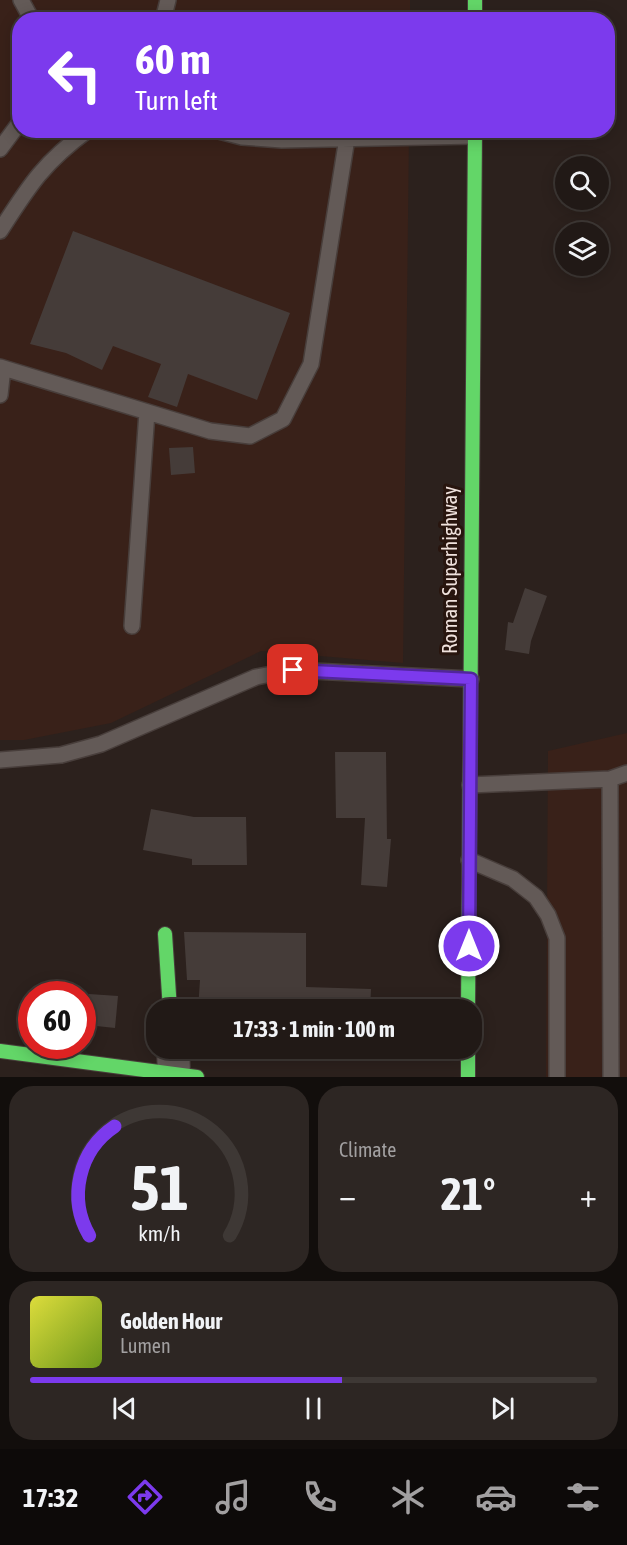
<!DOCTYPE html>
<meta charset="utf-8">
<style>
:root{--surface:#211916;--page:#2d2623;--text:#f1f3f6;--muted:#a2a0a1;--line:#3e3835;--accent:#7c3aed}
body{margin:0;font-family:"Asap Condensed",sans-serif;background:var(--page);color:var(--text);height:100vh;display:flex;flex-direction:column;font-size:22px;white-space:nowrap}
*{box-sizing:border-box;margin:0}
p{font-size:20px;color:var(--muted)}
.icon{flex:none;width:33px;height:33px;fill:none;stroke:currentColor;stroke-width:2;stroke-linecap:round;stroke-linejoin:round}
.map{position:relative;height:1077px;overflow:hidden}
.panel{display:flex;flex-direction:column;gap:9px;padding:9px;background:#120e0c;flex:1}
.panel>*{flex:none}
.banner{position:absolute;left:12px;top:12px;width:603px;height:126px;border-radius:24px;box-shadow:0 3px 15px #0003,0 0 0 2px var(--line);background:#7c3aed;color:#fff;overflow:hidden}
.controls{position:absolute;left:555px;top:156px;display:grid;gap:12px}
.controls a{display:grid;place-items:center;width:54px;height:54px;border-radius:50%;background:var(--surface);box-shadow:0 3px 15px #0003,0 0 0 2px var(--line);font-size:30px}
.speed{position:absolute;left:18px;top:981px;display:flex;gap:12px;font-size:30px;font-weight:700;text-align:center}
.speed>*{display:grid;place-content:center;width:78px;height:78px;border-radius:50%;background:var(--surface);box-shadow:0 3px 15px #0003,0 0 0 2px var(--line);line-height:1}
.speed .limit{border:9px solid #d22;background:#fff;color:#111}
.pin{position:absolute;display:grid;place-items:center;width:51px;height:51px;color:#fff;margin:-26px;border-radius:12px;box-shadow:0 3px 9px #0006}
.me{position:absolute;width:66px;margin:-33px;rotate:0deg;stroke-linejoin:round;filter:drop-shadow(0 0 4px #0008)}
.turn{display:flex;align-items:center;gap:21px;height:126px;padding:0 24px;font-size:27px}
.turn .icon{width:78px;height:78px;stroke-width:2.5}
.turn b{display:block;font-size:42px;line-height:51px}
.big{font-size:45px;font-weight:700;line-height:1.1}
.panel .card{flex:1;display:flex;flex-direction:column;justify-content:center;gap:9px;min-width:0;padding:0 21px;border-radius:24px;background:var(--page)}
.panel .dial{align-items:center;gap:0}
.dial svg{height:156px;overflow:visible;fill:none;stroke:var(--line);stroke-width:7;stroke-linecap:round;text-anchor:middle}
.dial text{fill:var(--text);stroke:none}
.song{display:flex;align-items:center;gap:18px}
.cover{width:72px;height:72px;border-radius:9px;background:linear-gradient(135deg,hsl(60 70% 55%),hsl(80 70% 35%))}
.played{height:6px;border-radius:3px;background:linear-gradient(90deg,var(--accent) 55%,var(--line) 55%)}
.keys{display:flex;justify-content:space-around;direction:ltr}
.heat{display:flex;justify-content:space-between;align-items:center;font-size:33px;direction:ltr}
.panel .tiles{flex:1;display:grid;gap:9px;grid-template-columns:1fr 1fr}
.card:last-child{grid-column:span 2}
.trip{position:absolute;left:146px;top:999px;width:336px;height:60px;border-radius:24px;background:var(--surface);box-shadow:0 3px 15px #0003,0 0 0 2px var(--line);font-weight:700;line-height:60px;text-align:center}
.dock{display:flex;height:96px;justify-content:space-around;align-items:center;background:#0d0a09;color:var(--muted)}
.dock .icon{width:42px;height:42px}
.dock .on{color:var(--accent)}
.dock b{font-size:27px;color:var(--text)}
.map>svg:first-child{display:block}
.built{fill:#392119}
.building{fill:#453c39}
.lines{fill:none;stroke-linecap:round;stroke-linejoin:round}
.lane-casing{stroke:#483e3b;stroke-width:18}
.street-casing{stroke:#483e3b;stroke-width:34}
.fast-casing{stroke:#483e3b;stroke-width:16}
.lane{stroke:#635a57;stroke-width:15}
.street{stroke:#635a57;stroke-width:32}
.fast{stroke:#63d668;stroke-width:14}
.route-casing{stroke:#51269a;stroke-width:15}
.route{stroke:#7c3aed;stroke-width:10}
.labels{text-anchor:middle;stroke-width:6;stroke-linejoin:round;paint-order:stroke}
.street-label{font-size:21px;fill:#f0e2dd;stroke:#28150e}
</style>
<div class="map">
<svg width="627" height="1077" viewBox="0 0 627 1077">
<rect width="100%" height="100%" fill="#2c211d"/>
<path class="built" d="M 0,0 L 410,0 L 410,19 L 20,20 L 20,130 L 409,131 L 403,663 L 261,651 L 111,723 L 24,740 L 0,740 Z
M 627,733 L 627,1077 L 546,1077 L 548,751 Z"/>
<path class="building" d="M 73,231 L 290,313 L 257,400 L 188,374 L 177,407 L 148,397 L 161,364 L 113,346 L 102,370 L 66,353 L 30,344 Z
M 193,447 L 195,473 L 171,475 L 169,448 Z
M 525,588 L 547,596 L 531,641 L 529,654 L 505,650 L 508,622 L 513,623 Z
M 335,752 L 386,752 L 387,839 L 391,839 L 387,887 L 361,885 L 365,818 L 336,818 Z
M 151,809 L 194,817 L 246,817 L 247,865 L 192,865 L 192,859 L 143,850 Z
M 184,932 L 306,933 L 306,987 L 371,989 L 370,1010 L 198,1010 L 200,980 L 187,980 Z
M 89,994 L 118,996 L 115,1028 L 87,1025 Z"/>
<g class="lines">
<g class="lane-casing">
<path id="lane" d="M 21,0 L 32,20
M 163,20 L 168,0
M 215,130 L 242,137 L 282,140 L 474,136
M 0,149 L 20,122
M 0,231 C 29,186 43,163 88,130
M 0,367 L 210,431 L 250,436 L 283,419 L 311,364 L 347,138
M 0,395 L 3,368
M 132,626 L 147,412
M 0,760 L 61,755 L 101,744 L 256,677 L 293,670 L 471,679
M 610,779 L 611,1077
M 470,785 L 610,779 L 627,773
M 469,860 L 513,879 L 536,897 L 548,915 L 557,938 L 557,1077"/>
</g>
<g class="street-casing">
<path id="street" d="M 173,1048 L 174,1074"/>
</g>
<g class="fast-casing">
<path id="fast" d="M 475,0 L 475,20
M 165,934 L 170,1010
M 468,1010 L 475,130
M 468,1048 L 468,1077
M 0,1051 L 197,1077"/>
</g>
<use href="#lane" class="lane"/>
<use href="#street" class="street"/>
<use href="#fast" class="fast"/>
</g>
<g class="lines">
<g class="route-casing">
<path id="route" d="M 293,670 L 471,679 L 469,946"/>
</g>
<use href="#route" class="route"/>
</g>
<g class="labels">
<g class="street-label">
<text transform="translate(450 570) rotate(-90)" y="7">Roman Superhighway</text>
</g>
</g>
</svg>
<div class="controls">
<a><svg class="icon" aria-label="search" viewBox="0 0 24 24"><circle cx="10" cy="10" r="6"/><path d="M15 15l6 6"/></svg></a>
<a><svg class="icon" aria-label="layers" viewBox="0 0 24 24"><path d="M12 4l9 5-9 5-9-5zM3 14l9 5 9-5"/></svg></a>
</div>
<div class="speed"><div class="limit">60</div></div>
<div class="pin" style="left:293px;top:670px;background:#d93025"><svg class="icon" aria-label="arrive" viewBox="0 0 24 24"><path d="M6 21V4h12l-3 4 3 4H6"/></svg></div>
<svg class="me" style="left:469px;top:946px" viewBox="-20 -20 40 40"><circle r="17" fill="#7c3aed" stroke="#fff" stroke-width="3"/><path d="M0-11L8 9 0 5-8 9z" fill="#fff"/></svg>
<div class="trip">17:33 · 1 min · 100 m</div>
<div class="banner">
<div class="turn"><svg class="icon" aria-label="left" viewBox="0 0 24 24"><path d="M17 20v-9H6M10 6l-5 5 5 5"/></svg><div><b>60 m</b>Turn left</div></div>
</div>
</div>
<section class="panel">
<div class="tiles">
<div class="card dial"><svg viewBox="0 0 100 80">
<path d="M14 69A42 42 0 1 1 86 69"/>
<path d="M14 69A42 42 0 0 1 27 13" stroke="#7c3aed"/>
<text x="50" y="56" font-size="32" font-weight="700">51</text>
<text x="50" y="72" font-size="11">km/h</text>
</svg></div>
<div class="card"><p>Climate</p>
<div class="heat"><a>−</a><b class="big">21°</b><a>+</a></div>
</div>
<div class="card">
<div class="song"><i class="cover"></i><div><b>Golden Hour</b><p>Lumen</p></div></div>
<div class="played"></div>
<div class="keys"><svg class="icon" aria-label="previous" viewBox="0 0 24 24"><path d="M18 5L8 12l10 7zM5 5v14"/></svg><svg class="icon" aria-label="pause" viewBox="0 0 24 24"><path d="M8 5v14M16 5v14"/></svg><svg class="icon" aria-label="next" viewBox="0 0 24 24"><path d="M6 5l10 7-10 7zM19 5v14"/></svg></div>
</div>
</div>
</section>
<nav class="dock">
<b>17:32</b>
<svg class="icon on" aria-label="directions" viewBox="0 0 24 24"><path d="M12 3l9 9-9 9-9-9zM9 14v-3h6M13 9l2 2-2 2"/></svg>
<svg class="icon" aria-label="music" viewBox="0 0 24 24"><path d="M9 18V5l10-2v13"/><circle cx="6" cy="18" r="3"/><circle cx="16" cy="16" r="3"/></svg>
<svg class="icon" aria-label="phone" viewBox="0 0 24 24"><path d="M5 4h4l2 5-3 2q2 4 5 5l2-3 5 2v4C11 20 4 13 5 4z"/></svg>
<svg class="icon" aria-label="climate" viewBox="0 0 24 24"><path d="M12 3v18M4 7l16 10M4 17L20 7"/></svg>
<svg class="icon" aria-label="car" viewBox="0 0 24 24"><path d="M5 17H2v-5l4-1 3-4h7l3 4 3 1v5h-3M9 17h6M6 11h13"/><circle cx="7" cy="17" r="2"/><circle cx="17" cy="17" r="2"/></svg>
<svg class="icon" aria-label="filters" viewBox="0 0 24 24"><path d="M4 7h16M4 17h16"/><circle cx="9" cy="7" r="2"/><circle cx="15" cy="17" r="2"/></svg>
</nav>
